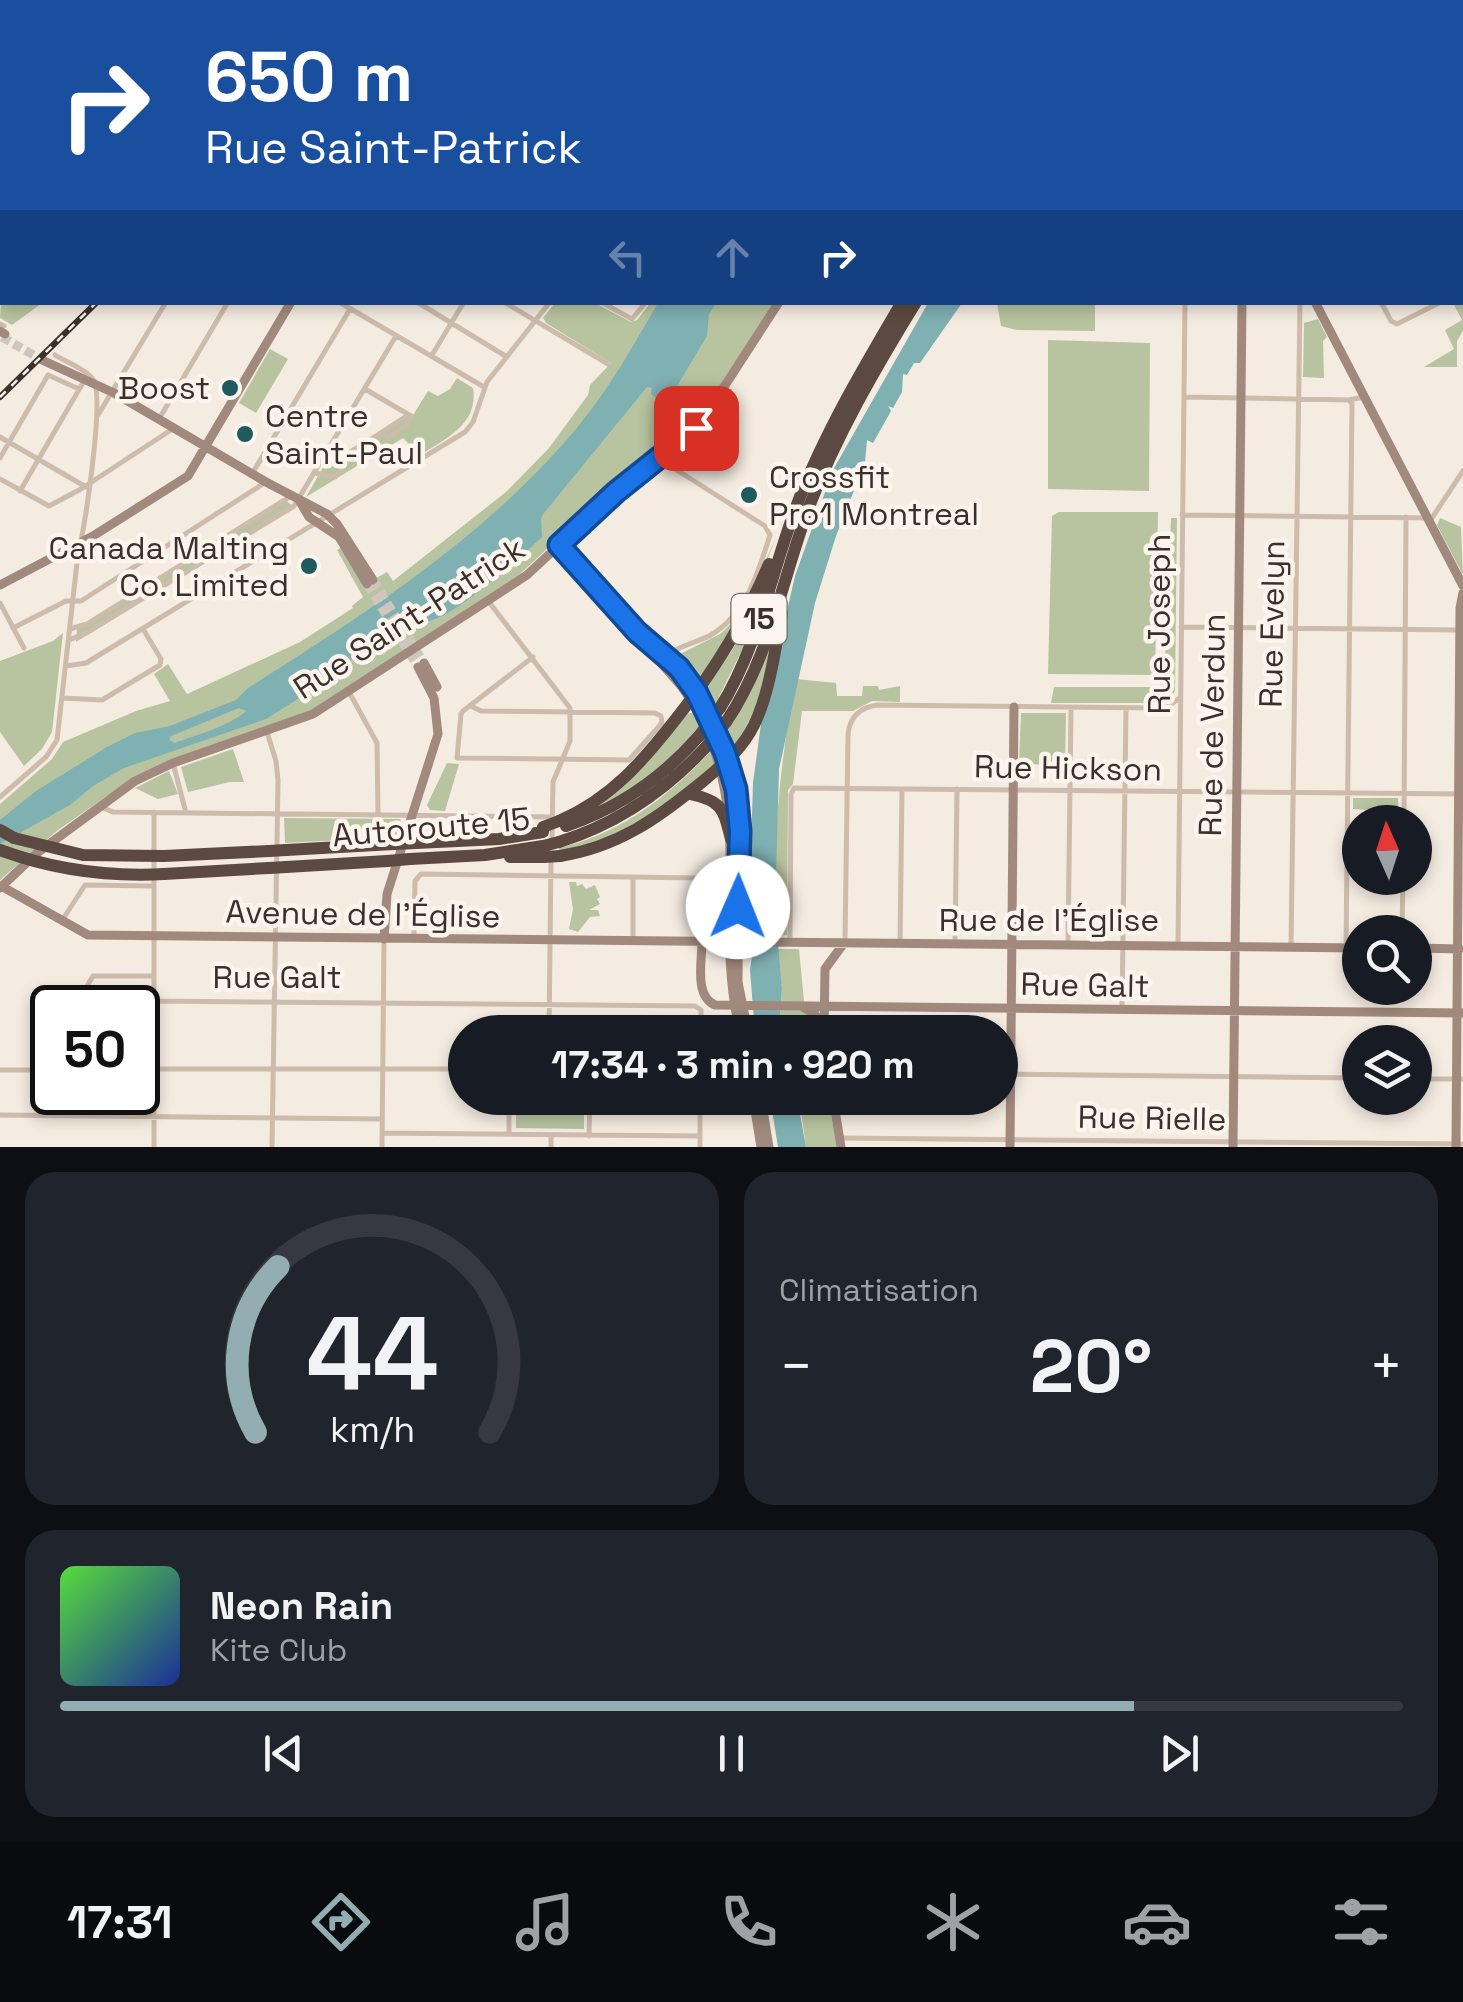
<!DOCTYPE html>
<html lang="fr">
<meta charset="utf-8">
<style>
:root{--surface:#171b24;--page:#20242c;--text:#f1f3f6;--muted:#9ea1a6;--line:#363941;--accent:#92aeb2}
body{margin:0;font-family:"Space Grotesk",sans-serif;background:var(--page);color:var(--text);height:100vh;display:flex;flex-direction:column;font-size:38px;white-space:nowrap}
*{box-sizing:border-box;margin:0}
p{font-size:32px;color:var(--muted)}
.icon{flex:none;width:55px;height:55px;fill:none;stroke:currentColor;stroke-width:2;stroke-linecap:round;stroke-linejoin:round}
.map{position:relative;height:1147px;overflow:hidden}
.sheet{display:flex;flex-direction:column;gap:25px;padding:25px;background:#0d0f14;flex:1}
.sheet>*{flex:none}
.top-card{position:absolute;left:0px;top:0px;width:1465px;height:305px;box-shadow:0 5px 15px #0003;background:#1a4fa0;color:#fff;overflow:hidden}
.needle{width:65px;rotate:357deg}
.tools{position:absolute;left:1342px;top:805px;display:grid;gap:20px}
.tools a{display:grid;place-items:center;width:90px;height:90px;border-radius:50%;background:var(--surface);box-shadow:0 5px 15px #0003;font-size:50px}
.speed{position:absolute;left:30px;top:985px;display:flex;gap:20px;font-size:50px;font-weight:700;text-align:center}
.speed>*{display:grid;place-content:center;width:130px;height:130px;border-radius:50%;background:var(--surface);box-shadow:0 5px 15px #0003;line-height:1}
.speed .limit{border:5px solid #111;border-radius:15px;background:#fff;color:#111}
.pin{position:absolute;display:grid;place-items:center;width:85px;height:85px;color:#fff;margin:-42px;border-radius:20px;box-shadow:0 5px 15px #0006}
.me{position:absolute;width:110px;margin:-55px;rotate:1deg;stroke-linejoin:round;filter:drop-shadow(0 0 8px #0008)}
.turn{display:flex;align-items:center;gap:35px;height:210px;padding:0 40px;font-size:45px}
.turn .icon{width:130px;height:130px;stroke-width:2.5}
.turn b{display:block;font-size:70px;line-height:85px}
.lanes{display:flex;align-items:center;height:95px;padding:0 40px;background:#0003;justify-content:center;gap:50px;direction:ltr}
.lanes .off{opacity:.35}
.big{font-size:75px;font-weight:800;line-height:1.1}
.sheet .widget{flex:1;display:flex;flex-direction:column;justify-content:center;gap:15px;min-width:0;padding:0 35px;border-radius:30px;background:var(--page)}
.sheet .dial{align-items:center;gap:0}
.dial svg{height:260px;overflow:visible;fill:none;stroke:var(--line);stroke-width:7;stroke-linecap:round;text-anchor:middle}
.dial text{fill:var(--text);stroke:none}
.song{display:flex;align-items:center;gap:30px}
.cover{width:120px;height:120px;border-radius:15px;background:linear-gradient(135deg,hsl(110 70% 55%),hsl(230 70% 35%))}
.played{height:10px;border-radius:5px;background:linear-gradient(90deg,var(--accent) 80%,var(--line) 80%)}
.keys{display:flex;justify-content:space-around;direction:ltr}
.heat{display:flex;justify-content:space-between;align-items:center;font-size:55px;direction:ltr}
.sheet .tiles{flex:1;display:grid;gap:25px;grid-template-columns:1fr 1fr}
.widget:last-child{grid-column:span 2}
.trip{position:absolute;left:448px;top:1015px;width:570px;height:100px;border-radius:50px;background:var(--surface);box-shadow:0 5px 15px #0003;font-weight:800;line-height:100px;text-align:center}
.tab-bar{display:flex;height:160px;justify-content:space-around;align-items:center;background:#090b0e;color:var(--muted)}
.tab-bar .icon{width:70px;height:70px}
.tab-bar .active{color:var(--accent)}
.tab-bar b{font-size:45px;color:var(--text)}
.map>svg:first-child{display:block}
.green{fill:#b8c4a0}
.water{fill:#7fb0b2;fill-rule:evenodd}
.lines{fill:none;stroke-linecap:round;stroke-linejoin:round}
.secondary-tunnel{stroke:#cfc6bd;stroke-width:9;stroke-dasharray:9 4.5;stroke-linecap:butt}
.street{stroke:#cdbbac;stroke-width:5}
.secondary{stroke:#a18a7d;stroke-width:9}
.highway{stroke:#5c4a42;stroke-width:12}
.rail-casing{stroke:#3b302b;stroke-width:6}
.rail{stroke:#fbf5ee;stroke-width:2.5;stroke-dasharray:8;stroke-linecap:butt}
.highway-bridge{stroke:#5c4a42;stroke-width:12}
.route-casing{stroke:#114b97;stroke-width:25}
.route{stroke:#1a73e8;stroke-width:18}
.poi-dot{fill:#1f5a5e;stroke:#fbf5ee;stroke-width:4}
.labels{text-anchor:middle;stroke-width:9;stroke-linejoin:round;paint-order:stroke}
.shield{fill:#fbf5ee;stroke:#756b66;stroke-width:2.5}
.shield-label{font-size:30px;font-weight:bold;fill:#3b302b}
.poi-label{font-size:32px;fill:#3b302b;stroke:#fbf5ee;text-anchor:end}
.street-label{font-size:32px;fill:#3b302b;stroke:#fbf5ee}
</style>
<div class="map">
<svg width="1463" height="1147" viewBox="0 0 1463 1147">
<rect width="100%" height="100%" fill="#f4ebe1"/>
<path class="green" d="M 1463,278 L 1463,331 L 1457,341 L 1457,367 L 1424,367 L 1454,349 L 1445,330 L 1462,320 L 1453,303 L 1462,302 Z
M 2,285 L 2,302 L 42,303 L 12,325 L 0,318 Z
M 555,303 L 595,303 L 631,322 L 637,320 L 650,303 L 775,303 L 695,425 L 591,508 L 519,575 L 315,709 L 174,759 L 136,776 L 58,830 L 0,880 L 0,804 L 52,759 L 63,742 L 136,711 L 170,701 L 154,674 L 168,664 L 187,694 L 300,642 L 353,608 L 352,606 L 363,597 L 337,550 L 342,547 L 364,585 L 387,572 L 393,581 L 506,492 L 549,448 L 588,395 L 590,385 L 611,363 L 546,323 L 543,318 Z
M 997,303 L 1095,303 L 1095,331 L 1017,330 L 1001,326 Z
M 1318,319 L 1327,337 L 1323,341 L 1324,378 L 1303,377 L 1304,323 Z
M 1048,340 L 1150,343 L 1149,491 L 1048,489 Z
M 270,349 L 288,359 L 256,413 L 239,403 Z
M 457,378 L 473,388 C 479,424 445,439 420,455 L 403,438 L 306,497 L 329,457 L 334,459 L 404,417 L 410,420 L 428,391 L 438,396 L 450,389 Z
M 283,498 L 295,508 L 76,642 L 77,628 Z
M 1059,512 L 1158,512 L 1155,675 L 1048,674 L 1052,516 Z
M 1171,518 L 1177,518 L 1175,691 L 1171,698 L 1159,703 L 1051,703 L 1054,687 L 1154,687 L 1164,683 Z
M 1440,518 L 1461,527 L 1463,575 L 1437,525 Z
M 776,538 L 750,602 L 700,682 L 678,655 L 720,634 L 740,615 Z
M 762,593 L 743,648 L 714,707 L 705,690 L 731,652 Z
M 63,633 L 52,732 L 42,749 L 24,766 L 0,732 L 0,661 L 53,641 Z
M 771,642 L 761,697 L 734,751 L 725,733 L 750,694 Z
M 796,679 L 836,683 L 837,696 L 862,696 L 863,686 L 878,686 L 879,690 L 900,686 L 900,702 L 872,701 L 853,711 L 802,711 L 793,784 L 788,790 L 787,935 L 776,936 C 772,848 779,764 796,679 Z
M 689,713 L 693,713 L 700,726 C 673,757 634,798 593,808 Z
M 1021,713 L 1066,713 L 1065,765 L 1019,764 Z
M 233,749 L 244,782 L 230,782 L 188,792 L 181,767 Z
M 711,751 L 717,767 L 632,831 L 559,853 L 559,848 C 620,834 669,796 711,751 Z
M 447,763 L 459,764 L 445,811 L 430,810 L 427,805 Z
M 169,771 L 178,794 L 158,799 L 135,788 Z
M 1353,798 L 1398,798 L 1399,817 L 1370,817 L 1370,810 L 1353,809 Z
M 284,818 L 400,819 L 403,825 L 399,837 L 285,843 Z
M 569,882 L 576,882 L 577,886 L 582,884 L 586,889 L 595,885 L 600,897 L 597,899 L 600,904 L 589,910 L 598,910 L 600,916 L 590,917 L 578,932 L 569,929 L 573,909 Z
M 777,949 L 799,949 L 805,1012 L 810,1014 L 818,1032 L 788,1032 L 780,1013 L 782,990 Z
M 516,1098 L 584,1098 L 584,1129 L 516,1128 Z
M 802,1098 L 828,1098 L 837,1147 L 806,1147 L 800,1104 L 797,1102 L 802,1101 Z"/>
<path class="water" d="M 658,303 L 716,303 L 709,314 L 707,336 L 671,396 L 656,398 L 651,394 L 652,388 L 647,387 L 544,513 L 541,518 L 542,537 C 514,563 484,590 451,611 C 433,623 412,623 395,635 L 391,631 L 338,669 L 328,680 L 266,719 L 124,768 L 93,786 L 70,805 L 0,844 L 0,820 L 36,791 L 107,747 L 135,733 L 170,726 L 236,700 L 248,688 C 368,612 489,535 580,424 C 611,386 634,344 658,303 ZM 239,708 L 246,711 C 228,727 198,734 175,743 L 169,740 L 171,736 Z
M 928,303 L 962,303 L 920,363 L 914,363 L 907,375 L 903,374 L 902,392 L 893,408 L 888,406 L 891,411 L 873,443 L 867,440 L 865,463 L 836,536 L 815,603 L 779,769 L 775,911 L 782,989 L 780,1013 L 788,1032 L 755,1032 L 750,970 L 753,948 L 749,916 L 753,783 L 761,724 L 795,576 L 833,470 Z
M 770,1098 L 802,1098 L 802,1102 L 798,1103 L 806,1147 L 778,1147 Z"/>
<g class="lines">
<path class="secondary-tunnel" d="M 2,337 L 42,360
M 373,580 L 424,663
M 367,584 L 418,667"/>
<path class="street" d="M 90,0 L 94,2
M 190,0 L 193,2
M 260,0 L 263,2
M 363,0 L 367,2
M 383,2 L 385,0
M 762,2 L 764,0
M 1263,2 L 1266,0
M 1420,2 L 1421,0
M 1462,30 L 1463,29
M 0,99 L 2,101
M 1462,111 L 1463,111
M 0,190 L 2,192
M 1462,224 L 1463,225
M 0,257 L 2,259
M 1462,269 L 1463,268
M 339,302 L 484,387
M 417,302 L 507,357
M 504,302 L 608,364
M 601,302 L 632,319 L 646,302
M 1381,302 L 1391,321 L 1397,324 L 1441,302
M 0,324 L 4,326
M 432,355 L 464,302
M 1184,397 L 1349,400 L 1364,397
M 98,415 L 166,302
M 159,419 L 228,302
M 379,434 L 408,415
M 0,437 L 86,487
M 661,456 L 672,467 L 765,526 L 770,535 C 759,571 745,617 709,636 C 695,643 678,646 666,656
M 0,458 L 48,375 L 79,389
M 315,473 L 335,477 L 342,470 L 344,456 L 379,434 L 389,437 L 406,426 L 411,416 L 365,389
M 252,474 L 350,309
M 0,479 L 49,506 L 81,489 L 174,428
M 20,491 L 84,381
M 1182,515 L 1432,518 L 1463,471
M 489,602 L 570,708 L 570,741 L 553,782 L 552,840
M 0,603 L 24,648
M 1181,627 L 1458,630
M 13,628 L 66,601 L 81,601 L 266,482
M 70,629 L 87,624 L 291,496
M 69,640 L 86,633 L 294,506 L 396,336
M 66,666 L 86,663 L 465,432 L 473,422 L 487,382 L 550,302
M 349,692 L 377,743 L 378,815
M 63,698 L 102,700 L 160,665 L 161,659 L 143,629
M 471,706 L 481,711 L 655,713 L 661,716 L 662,723 L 629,760 L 457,758 L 461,714 L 463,711 L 533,657
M 267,732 L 276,761 L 278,780 L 272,1147
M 173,763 L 186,813
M 0,797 L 46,757 L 57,740 L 78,554 C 85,529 104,400 94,381 C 88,370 66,362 55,355
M 101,807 L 113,812 L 552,817
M 1404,822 L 1406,517
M 706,917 L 710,923 L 705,927 L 700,921 Z
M 63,919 L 85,885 L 154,886
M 1402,932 L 1403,878
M 414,936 L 415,881 L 421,874 L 698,878 L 702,882 L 703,918
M 633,941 L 633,879
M 845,941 L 848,734 C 850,716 861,707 878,705 L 1159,708 L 1169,706 L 1178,699
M 790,943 L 791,794 L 794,788 L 1463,794
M 900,944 L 902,789
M 955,944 L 957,789
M 1068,945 L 1071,708
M 1178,946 L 1185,302
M 1291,947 L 1300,302
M 1346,948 L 1352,404 L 1349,400
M 154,1001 L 695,1006 L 701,1010 L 701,1032
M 74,1008 L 93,976 L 154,976
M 1122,1010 L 1126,708
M 138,1023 L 153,1023
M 549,1032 L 551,861
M 138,1069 L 465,1069
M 0,1070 L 52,1070
M 1000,1074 L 1360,1078
M 1415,1079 L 1463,1079
M 0,1115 L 382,1119
M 382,1133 L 700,1136
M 509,1134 L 509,1098
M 589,1136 L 590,1098
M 840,1138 L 1463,1144
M 154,1147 L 154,812
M 382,1147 L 384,940
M 551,1147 L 551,1135
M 700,1147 L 700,1098"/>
<path class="secondary" d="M 1015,0 L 1017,2
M 1041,0 L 1043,2
M 1052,0 L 1055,2
M 1070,0 L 1070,2
M 1245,0 L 1247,2
M 166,2 L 168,0
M 291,2 L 295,0
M 452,2 L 454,0
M 917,2 L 919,0
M 1083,2 L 1083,0
M 0,123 L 2,122
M 0,132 L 2,131
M 1315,302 L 1463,586
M 0,331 L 5,334
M 42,360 L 114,393 L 266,482 L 327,514 L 337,524 L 373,580
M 299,500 L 309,517 L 339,537 L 367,584
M 559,545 L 681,686 C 763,801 710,909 740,1032
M 0,585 L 93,536 L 188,476 L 291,302
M 651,643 L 693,686 L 732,776 L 739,824 L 738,982 L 748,1032
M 424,663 L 437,687
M 1,886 L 88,935 L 1360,948
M 0,888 L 37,853 L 135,781 L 173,763 L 313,714 L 527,575 L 616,492 L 700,424 L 779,302
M 384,939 L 387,894 L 438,734 L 434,698 L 418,667
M 705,940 L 729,922
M 702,941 C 702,961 694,996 715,1005 L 1463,1013
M 1415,948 L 1460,949
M 803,1007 L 815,1014 L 820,1032
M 824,1032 L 825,969 L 844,943
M 753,1098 L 761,1147
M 761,1098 L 769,1147
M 833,1098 L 841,1147
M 1010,1147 L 1014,707
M 1233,1147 L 1242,302
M 1456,1147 L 1460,608 L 1463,593"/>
<path class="highway" d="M 1462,156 L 1463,157
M 1462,168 L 1463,168
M 720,708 C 758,647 771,574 796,507 C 823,436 863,368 902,302
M 726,722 C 770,658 782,579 809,507 C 836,436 876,367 916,302
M 690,794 C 723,801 723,809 731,839
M 559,821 C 612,798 644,760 679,715 C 717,667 745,620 769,564
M 566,826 C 619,808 663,777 699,736
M 0,830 L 14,838
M 559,842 C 617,824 664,792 705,748
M 416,843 L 499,839 L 543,832
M 286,850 L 394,844
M 164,856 L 269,851
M 560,856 C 618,847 658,818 702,782 C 722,765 742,750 754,725 C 770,692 775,649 782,613
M 510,857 L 544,857
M 410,859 L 485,855 L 543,846
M 286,867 L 387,861
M 164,874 L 269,868"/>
<g class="rail-casing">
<path id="rail" d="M 855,0 L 862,2
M 404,2 L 407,0
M 1306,2 L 1313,0
M 1462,125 L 1463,125
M 0,397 L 97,302"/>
</g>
<use href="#rail" class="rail"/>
<path class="highway-bridge" d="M 699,736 L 720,708
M 705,748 L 726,722
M 543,827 L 559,821
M 14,838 L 83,855 L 164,856
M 394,844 L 416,843
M 543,846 L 559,842
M 0,850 C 54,870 107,877 164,874
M 269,851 L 286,850
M 544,857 L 560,856
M 387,861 L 410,859
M 269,868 L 286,867"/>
</g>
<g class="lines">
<g class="route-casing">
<path id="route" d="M 696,428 L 616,492 L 559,545 L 637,632 L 679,668 L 697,693 L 725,753 L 736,789 L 740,831 L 738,907"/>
</g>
<use href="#route" class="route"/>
</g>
<g class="poi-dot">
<circle cx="230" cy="388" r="10"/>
<circle cx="245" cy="434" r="10"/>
<circle cx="749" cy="495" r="10"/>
<circle cx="309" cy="566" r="10"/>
</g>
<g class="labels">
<rect class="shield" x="731.5" y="594" width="55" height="50" rx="8"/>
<g class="shield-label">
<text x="759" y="629">15</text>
</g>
<g class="poi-label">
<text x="210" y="399">Boost</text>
<text x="265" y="427" text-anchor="start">Centre<tspan x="265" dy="37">Saint-Paul</tspan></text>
<text x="769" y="488" text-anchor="start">Crossfit<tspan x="769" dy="37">Pro1 Montreal</tspan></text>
<text x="289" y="559">Canada Malting<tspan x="289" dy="37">Co. Limited</tspan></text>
</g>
<g class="street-label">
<text transform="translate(409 618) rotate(-33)" y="11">Rue Saint-Patrick</text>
<text transform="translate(1159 624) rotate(-90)" y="11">Rue Joseph</text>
<text transform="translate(1272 624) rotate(-89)" y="11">Rue Evelyn</text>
<text transform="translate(1212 725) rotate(-89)" y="11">Rue de Verdun</text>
<text transform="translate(1068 768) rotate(1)" y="11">Rue Hickson</text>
<text transform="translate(431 827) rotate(-5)" y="11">Autoroute 15</text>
<text transform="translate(363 914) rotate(1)" y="11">Avenue de l'Église</text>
<text x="1049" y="931">Rue de l'Église</text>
<text x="277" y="988">Rue Galt</text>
<text transform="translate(1085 985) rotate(1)" y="11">Rue Galt</text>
<text transform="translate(1152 1118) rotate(1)" y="11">Rue Rielle</text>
</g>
</g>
</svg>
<div class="tools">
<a><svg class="needle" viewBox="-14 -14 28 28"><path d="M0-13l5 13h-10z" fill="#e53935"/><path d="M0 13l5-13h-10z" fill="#9ea1a6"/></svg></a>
<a><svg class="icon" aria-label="search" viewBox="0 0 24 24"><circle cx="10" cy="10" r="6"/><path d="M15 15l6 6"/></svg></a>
<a><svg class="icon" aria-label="layers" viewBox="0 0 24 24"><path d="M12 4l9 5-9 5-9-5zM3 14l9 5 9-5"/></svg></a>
</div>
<div class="speed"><div class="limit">50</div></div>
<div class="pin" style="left:696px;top:428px;background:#d93025"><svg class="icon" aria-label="arrive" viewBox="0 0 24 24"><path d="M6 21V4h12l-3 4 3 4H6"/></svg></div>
<svg class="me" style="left:738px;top:907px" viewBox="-20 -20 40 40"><circle r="19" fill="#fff"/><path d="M0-13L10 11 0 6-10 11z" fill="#1a73e8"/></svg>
<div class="trip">17:34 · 3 min · 920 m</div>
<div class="top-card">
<div class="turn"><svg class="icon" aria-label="right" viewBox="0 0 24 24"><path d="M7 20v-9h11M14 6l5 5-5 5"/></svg><div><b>650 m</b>Rue Saint-Patrick</div></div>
<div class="lanes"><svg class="icon off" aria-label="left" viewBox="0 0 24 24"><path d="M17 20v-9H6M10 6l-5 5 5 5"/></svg><svg class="icon off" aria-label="ahead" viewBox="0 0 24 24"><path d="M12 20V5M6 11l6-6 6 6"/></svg><svg class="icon" aria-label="right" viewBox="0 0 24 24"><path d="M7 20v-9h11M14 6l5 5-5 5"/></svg></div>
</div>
</div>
<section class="sheet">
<div class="tiles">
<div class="widget dial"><svg viewBox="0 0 100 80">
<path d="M14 69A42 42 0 1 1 86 69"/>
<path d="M14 69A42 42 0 0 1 21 18" stroke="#92aeb2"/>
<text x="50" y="56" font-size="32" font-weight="700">44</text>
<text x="50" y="72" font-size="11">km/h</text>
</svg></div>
<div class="widget"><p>Climatisation</p>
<div class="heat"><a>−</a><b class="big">20°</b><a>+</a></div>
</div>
<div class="widget">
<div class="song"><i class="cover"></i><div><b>Neon Rain</b><p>Kite Club</p></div></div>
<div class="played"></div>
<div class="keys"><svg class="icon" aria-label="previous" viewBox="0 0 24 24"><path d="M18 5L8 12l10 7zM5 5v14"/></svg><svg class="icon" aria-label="pause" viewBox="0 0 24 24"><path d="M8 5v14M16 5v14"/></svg><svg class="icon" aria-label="next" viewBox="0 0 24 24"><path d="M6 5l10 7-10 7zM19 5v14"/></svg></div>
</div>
</div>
</section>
<nav class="tab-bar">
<b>17:31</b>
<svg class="icon active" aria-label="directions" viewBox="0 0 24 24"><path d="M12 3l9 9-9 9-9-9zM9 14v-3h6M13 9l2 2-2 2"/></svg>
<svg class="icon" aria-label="music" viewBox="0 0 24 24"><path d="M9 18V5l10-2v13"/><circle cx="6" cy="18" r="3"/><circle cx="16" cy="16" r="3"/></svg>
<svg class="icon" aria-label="phone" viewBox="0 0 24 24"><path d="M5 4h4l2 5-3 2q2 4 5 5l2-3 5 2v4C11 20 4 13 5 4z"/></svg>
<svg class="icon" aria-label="climate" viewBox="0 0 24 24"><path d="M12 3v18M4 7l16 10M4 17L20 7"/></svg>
<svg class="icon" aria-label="car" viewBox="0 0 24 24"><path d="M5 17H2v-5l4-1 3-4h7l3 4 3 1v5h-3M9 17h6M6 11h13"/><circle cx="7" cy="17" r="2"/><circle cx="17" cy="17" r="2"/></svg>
<svg class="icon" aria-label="filters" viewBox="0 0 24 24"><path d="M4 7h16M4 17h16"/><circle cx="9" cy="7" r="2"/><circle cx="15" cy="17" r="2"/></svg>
</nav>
